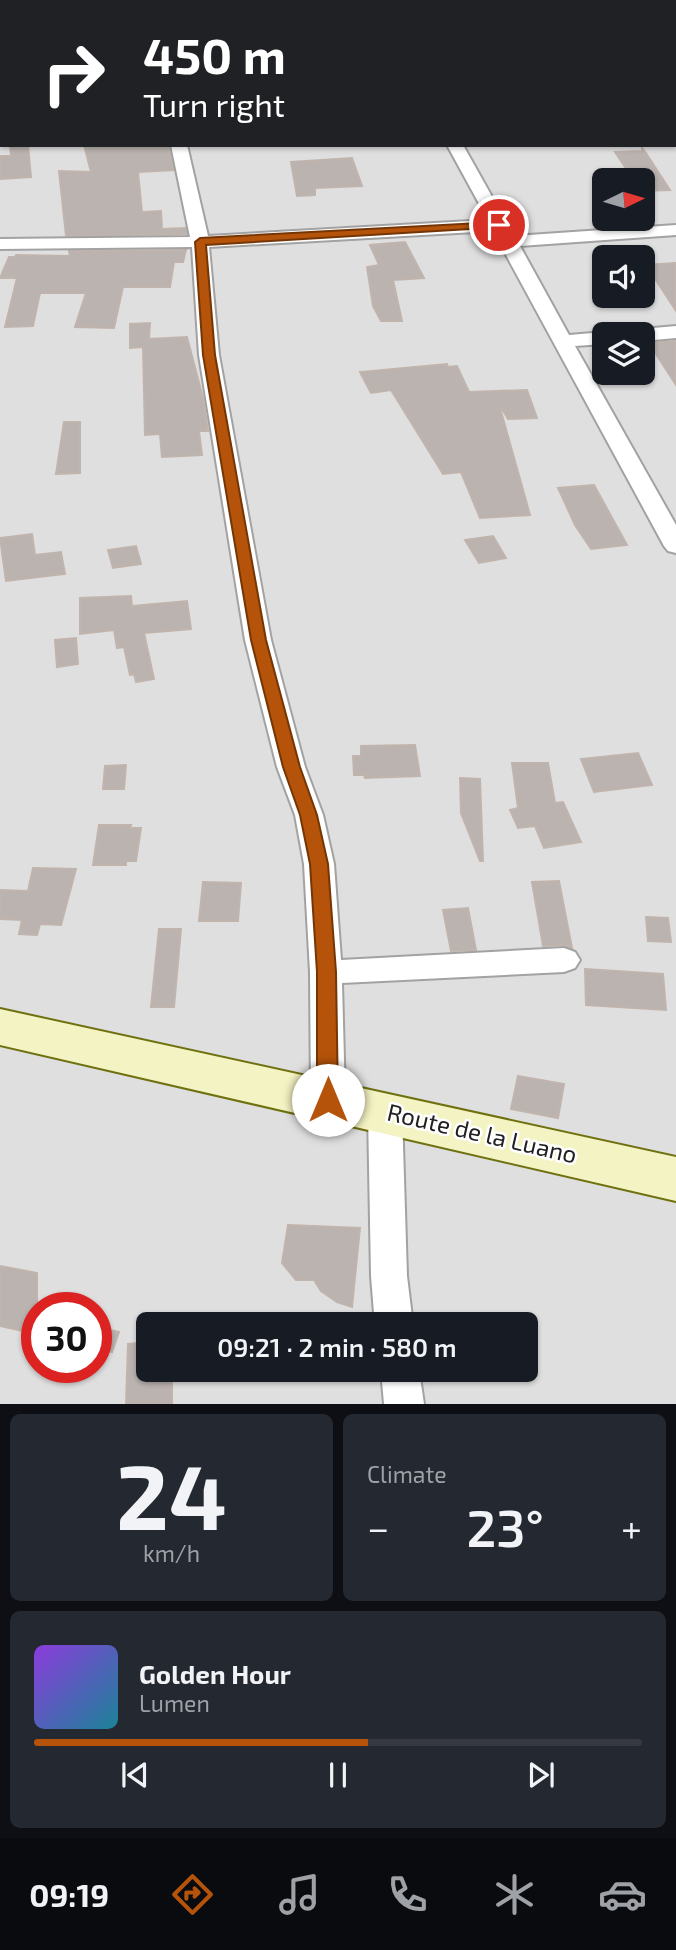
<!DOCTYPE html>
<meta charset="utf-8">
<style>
:root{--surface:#171b24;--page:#242831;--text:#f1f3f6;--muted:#9ea1a6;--line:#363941;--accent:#b45309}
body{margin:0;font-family:"Exo 2",sans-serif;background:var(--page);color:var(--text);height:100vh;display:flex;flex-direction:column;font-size:26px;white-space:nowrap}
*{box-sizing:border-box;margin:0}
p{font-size:23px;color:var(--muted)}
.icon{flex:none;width:38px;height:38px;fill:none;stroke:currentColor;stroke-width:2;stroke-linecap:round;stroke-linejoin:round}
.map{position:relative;height:1404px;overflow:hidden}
.side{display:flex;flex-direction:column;gap:10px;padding:10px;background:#0d0f14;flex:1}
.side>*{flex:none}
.guide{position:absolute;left:0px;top:0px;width:677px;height:147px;box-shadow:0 2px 5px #0004;background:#202124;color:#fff;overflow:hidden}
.needle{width:46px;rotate:85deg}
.buttons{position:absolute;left:592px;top:168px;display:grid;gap:14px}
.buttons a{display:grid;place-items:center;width:63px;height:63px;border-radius:10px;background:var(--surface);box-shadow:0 2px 5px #0004;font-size:35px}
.speed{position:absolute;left:21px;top:1292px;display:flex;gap:14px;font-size:35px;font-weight:700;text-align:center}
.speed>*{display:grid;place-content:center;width:91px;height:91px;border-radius:50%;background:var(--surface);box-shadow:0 2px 5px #0004;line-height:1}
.speed .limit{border:10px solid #d22;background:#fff;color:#111}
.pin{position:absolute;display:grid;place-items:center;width:60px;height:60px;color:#fff;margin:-30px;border:4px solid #fff;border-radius:50%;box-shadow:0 2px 7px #0007}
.me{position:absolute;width:77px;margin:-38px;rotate:0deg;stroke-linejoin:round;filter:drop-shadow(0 0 5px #0008)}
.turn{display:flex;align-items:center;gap:24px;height:147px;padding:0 28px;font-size:32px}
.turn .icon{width:91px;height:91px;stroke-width:2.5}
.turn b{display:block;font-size:49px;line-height:60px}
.big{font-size:52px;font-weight:600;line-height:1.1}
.side .card{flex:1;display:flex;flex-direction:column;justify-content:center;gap:10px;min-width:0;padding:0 24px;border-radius:10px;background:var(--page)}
.side .dial{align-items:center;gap:0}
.dial b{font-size:91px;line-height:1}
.song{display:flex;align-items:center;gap:21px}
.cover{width:84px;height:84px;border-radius:10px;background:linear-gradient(135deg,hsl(270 70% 55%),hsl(190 70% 35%))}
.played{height:7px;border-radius:4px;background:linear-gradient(90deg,var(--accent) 55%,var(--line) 55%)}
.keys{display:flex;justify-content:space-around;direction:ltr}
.heat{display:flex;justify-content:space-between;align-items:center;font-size:38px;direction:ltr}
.side .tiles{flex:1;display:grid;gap:10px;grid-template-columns:1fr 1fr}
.card:last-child{grid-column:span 2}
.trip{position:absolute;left:136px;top:1312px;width:402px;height:70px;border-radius:10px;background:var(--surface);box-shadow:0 2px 5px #0004;font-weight:600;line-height:70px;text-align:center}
.dock{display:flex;height:112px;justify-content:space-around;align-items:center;background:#090b0e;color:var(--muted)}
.dock .icon{width:49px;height:49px}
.dock .selected{color:var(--accent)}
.dock b{font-size:32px;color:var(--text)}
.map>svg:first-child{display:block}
.residential{fill:#dfdfdf;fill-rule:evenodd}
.building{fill:#bab3af;stroke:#c1b4ad;stroke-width:2}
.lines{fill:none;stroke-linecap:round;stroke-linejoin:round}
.street-casing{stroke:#a2a2a2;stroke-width:4}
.secondary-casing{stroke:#6f7110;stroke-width:4}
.street{fill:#fff;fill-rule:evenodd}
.secondary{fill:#f4f3c4;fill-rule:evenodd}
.route{fill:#b45309;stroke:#753606;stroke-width:2}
.labels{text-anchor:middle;stroke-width:5;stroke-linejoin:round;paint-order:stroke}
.near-street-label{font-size:24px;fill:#212121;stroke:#fff}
</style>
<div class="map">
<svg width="676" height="1404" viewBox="0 0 676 1404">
<rect width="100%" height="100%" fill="#f1eee9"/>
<path class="residential" d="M 0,0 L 676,0 L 676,1404 L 0,1404 ZM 2,2 L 676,2 L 676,145 L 2,145 ZM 604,180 L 642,180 L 642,219 L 604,219 ZM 604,257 L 642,257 L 642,296 L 604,296 ZM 604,334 L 642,334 L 642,373 L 604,373 ZM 37,1307 L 96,1307 L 96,1367 L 37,1367 ZM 149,1325 L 527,1325 L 527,1370 L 149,1370 Z"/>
<path class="building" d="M 10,145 L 28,145 L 31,177 L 0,179 L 0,156 L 11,156 Z
M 84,145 L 168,145 L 174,170 L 138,172 L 142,212 L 161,211 L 162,229 L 186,228 L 187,234 L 66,236 L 59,171 L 91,172 Z
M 642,148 L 646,153 L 670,190 L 642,191 L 642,169 L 627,170 L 615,152 L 642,151 Z
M 352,158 L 362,186 L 315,188 L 315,195 L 297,196 L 291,162 Z
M 405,242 L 424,278 L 393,280 L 402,321 L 381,321 L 373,306 L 367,267 L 379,265 L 370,245 Z
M 186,250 L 183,262 L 174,262 L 170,287 L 123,287 L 114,328 L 75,327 L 86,293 L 40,293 L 33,326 L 5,327 L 17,278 L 0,278 L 9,257 L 15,257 L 16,255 L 70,256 L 69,251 Z
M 676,263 L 676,311 L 646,265 Z
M 150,323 L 149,339 L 187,337 L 203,398 L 208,431 L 199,431 L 202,455 L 162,457 L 160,434 L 145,435 L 143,347 L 130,348 L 130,324 Z
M 676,341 L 676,385 L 649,343 Z
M 447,364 L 448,367 L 457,366 L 469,392 L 527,390 L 537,418 L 508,419 L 499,404 L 530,515 L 480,518 L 461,472 L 443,474 L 391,390 L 371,393 L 360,372 Z
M 64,422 L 80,422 L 80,473 L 56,474 Z
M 594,485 L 627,545 L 591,549 L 575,525 L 558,488 Z
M 32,534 L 35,555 L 61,552 L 65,574 L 6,581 L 0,538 Z
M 493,536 L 506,558 L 479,563 L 465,540 Z
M 136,546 L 141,564 L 113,568 L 108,550 Z
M 131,596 L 132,606 L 187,601 L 191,629 L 144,633 L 154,679 L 136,682 L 134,674 L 130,675 L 124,647 L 117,648 L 114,630 L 80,634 L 80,598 Z
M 76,638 L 78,664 L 57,667 L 55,640 Z
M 415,745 L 420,776 L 365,778 L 364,775 L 354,775 L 353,756 L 361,756 L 361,746 Z
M 638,753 L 652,785 L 594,792 L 581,759 Z
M 512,763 L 548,763 L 555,803 L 563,802 L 581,842 L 544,848 L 535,826 L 518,828 L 510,810 L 518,808 Z
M 126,765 L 124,789 L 103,789 L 105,766 Z
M 460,778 L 480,779 L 483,861 L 480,861 L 461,813 Z
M 99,825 L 131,825 L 130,828 L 141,828 L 136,861 L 126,861 L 126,865 L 93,865 Z
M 33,868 L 76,869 L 61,925 L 40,924 L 37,935 L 19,934 L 22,920 L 0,919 L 0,890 L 28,891 Z
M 559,881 L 572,948 L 564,945 L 543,946 L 532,882 Z
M 203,882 L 241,883 L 238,921 L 199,921 Z
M 468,908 L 476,950 L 451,951 L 443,910 Z
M 646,917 L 668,918 L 671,942 L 648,941 Z
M 159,929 L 181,929 L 174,1007 L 151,1007 Z
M 585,969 L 663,974 L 666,1010 L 586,1005 Z
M 518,1076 L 564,1084 L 558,1118 L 511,1109 Z
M 288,1225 L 360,1228 L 352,1307 L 337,1302 L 321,1291 L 314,1280 L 296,1280 L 282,1263 Z
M 0,1266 L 37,1273 L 37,1334 L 0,1326 Z
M 96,1327 L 119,1332 L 112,1352 L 96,1348 Z
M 149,1342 L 149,1370 L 172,1370 L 172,1404 L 126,1404 L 128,1344 Z"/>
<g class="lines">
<g class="street-casing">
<path id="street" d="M 144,0 L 158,0 L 158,2 L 145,2 Z
M 366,0 L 380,0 L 380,2 L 367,2 Z
M 610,0 L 649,0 L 609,2 Z
M 0,38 L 2,38 L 2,46 L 0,46 Z
M 171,145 L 187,145 L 208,236 L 488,220 L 447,145 L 463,145 L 514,236 L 676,225 L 676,235 L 520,246 L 569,335 L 604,332 L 611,334 L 604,334 L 604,344 L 575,346 L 676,525 L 676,553 L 668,551 L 664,546 L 493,231 L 209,247 L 219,355 L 271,640 L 305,767 L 323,815 L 334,864 L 341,960 L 564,948 L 575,952 L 580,960 L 575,968 L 564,972 L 342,983 L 345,1099 L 340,1109 L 328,1113 L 316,1109 L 311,1099 L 310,972 L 304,864 L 295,815 L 277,767 L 245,640 L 199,355 L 192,247 L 0,249 L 0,239 L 190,237 Z
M 676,326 L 676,338 L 642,341 L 642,334 L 633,334 L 642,329 Z
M 385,1098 L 397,1102 L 402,1112 L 407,1276 L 413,1325 L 375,1325 L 371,1276 L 368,1112 L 373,1102 Z
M 381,1370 L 419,1370 L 424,1404 L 384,1404 Z"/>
</g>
<g class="secondary-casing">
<path id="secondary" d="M 0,1009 L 676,1157 L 676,1201 L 0,1045 Z"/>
</g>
<use href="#street" class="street"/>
<use href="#secondary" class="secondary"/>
</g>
<path class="route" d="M 499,222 L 504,225 L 503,227 L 206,245 L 215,355 L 266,640 L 300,767 L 317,815 L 328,864 L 336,972 L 338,1100 L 335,1105 L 328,1108 L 320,1105 L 317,1100 L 317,972 L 310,864 L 300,815 L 283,767 L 251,640 L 203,355 L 195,242 L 200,238 Z"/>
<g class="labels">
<g class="near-street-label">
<text transform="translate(482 1134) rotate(13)" y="8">Route de la Luano</text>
</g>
</g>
</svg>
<div class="buttons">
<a><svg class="needle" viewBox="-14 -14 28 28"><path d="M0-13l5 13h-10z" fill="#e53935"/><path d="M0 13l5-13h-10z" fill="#9ea1a6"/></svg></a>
<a><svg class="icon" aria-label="sound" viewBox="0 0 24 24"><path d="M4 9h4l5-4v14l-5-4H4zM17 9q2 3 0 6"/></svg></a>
<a><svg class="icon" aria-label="layers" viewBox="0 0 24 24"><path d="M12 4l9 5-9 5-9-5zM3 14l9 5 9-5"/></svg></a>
</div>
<div class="speed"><div class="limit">30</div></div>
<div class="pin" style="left:499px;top:225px;background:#d93025"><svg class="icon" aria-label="arrive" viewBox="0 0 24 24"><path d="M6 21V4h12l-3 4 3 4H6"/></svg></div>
<svg class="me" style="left:328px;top:1100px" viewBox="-20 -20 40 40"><circle r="19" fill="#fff"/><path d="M0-13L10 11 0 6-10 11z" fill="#b45309"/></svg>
<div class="trip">09:21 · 2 min · 580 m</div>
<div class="guide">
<div class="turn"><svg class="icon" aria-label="right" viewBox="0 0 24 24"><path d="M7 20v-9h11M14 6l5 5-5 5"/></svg><div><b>450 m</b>Turn right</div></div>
</div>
</div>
<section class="side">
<div class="tiles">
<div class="card dial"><b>24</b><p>km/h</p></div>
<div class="card"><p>Climate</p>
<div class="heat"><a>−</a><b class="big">23°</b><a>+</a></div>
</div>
<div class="card">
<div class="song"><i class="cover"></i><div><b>Golden Hour</b><p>Lumen</p></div></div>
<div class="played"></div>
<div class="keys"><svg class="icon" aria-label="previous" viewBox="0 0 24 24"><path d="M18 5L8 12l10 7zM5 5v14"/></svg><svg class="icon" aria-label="pause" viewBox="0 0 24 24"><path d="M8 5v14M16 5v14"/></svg><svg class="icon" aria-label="next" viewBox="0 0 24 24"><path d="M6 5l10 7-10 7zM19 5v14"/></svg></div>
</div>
</div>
</section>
<nav class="dock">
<b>09:19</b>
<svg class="icon selected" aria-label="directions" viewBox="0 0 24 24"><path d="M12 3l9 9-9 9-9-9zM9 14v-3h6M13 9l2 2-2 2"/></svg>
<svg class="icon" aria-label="music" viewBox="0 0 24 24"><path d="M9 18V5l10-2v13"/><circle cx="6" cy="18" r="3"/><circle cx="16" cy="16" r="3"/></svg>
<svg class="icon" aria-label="phone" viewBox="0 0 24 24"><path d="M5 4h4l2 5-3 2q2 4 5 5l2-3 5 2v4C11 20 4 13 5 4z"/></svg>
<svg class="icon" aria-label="climate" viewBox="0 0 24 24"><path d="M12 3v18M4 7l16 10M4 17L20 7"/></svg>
<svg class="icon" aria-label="car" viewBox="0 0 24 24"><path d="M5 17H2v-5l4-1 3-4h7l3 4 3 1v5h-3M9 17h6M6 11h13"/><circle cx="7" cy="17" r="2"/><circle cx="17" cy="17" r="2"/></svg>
</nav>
